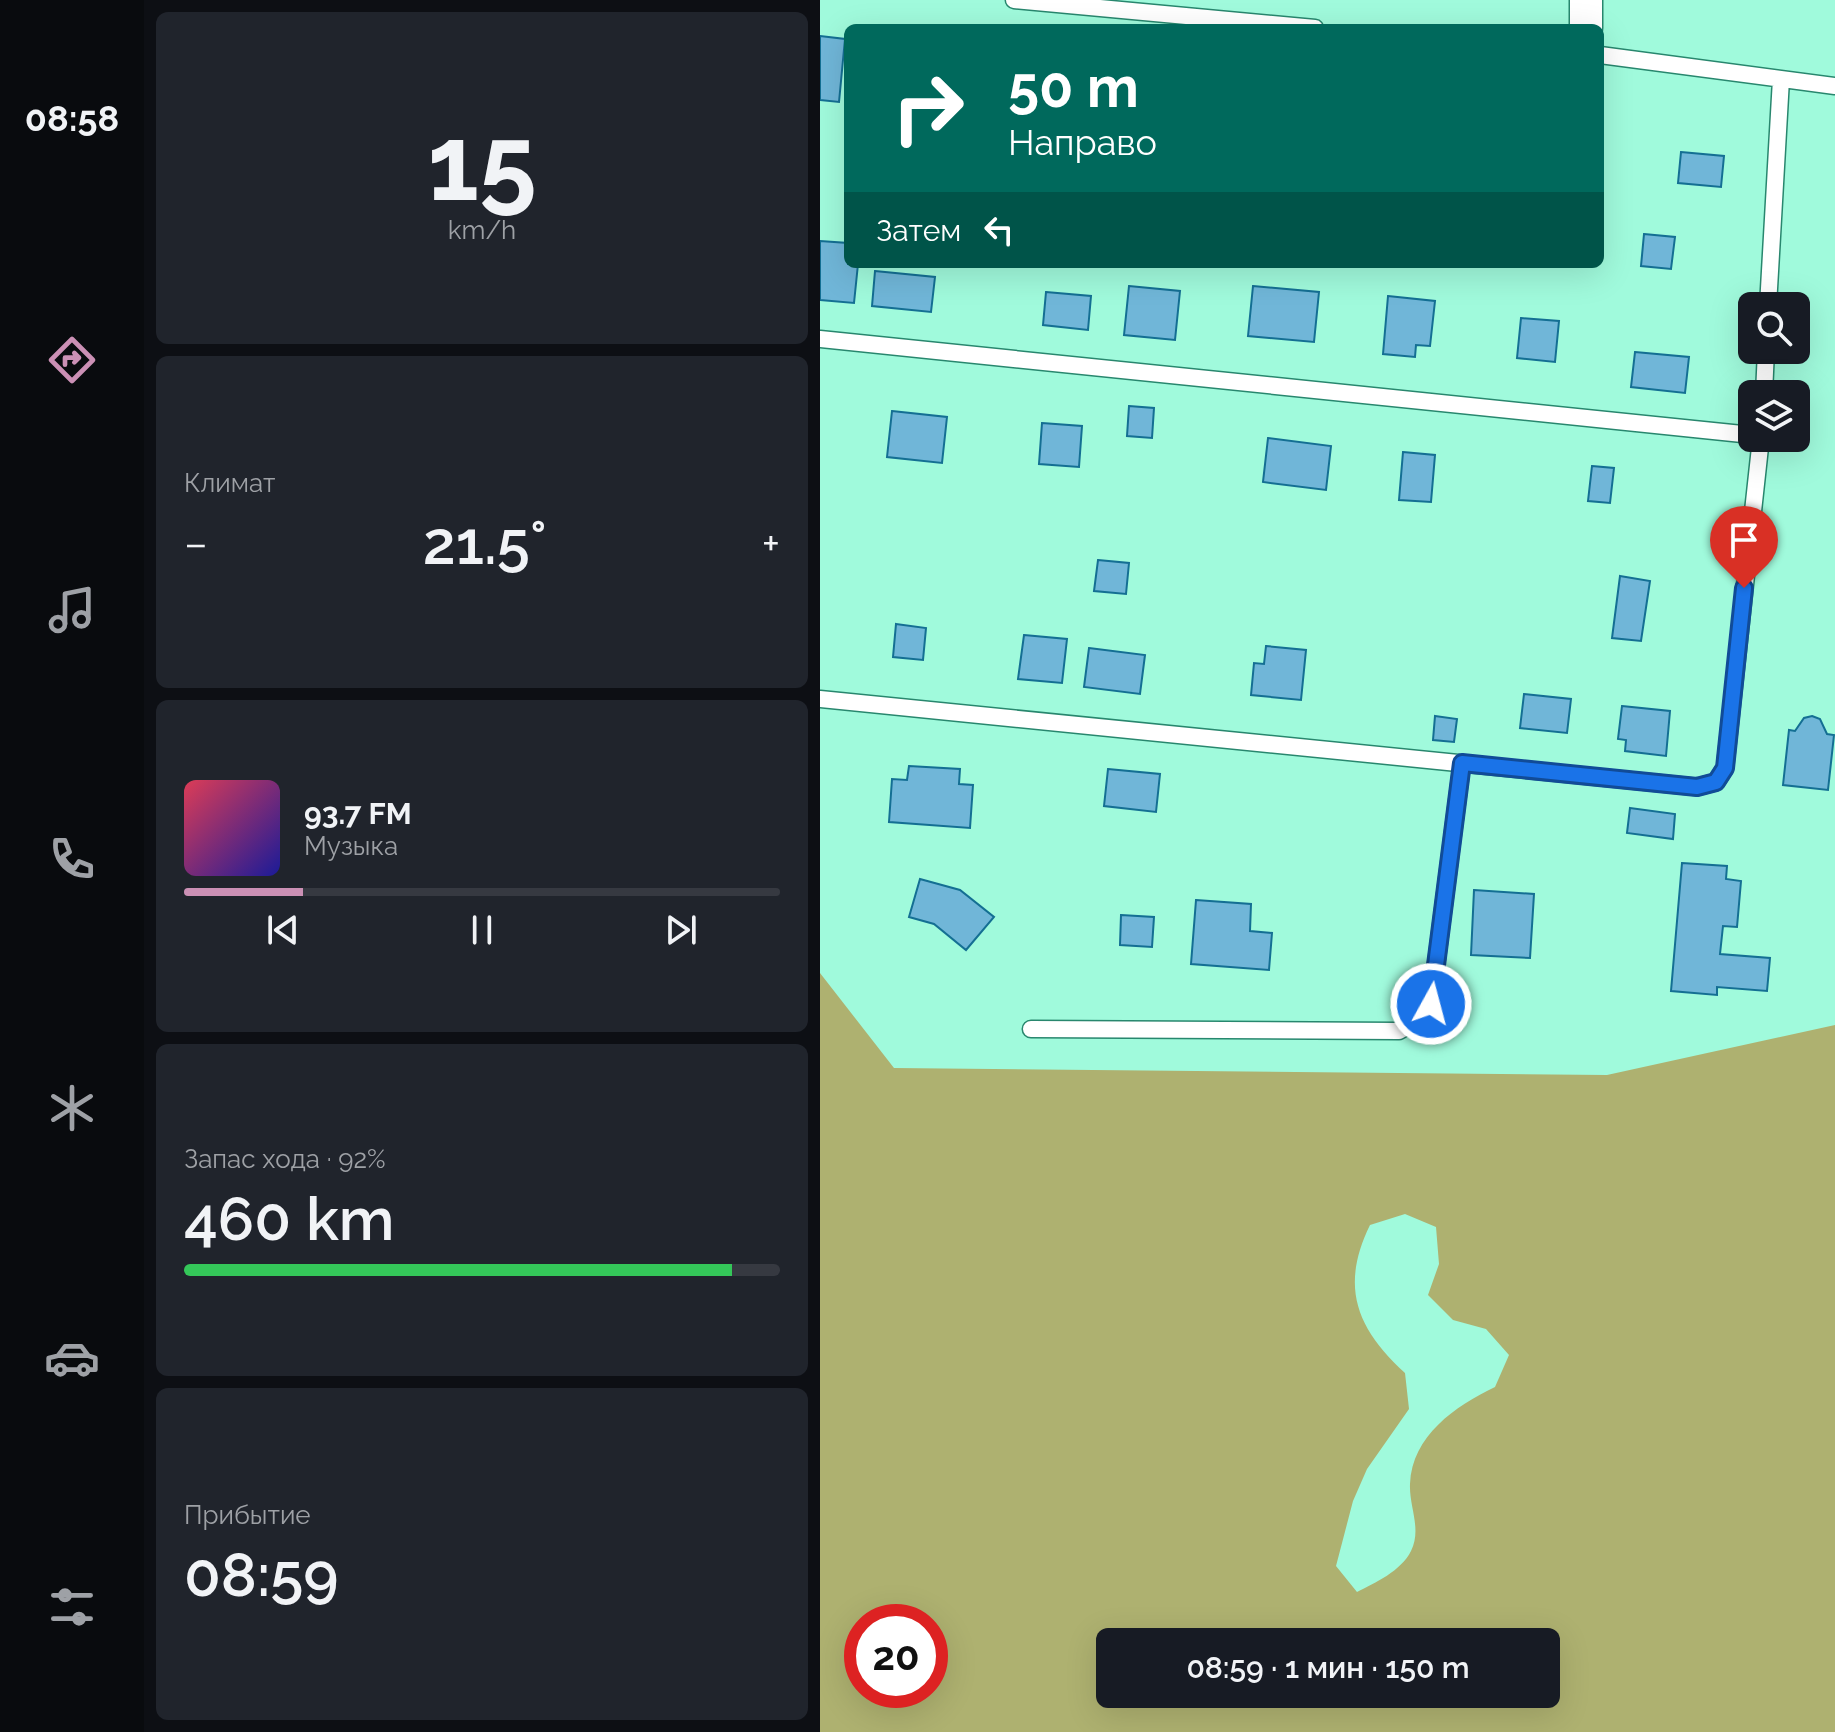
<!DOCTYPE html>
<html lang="ru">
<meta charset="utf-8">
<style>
:root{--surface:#171b24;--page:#20242c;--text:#f1f3f6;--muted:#9ea1a6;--line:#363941;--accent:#cb90b5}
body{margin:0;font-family:Raleway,sans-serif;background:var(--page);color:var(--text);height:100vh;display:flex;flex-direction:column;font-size:30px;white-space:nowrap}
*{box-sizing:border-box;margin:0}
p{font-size:26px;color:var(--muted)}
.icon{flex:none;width:44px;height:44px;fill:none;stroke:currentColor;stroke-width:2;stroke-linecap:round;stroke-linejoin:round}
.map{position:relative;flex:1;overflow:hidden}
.details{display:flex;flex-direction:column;gap:12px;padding:12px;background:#0d0f14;width:676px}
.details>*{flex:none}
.hud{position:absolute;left:24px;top:24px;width:760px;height:244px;border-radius:12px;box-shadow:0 8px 32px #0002;background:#00695c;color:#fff;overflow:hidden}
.fabs{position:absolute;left:918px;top:292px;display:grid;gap:16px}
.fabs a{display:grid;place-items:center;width:72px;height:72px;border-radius:12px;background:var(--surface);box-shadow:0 8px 32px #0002;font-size:40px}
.speed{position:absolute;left:24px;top:1604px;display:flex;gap:16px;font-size:40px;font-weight:700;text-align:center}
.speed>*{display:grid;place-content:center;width:104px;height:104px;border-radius:50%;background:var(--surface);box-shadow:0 8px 32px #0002;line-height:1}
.speed .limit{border:12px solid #d22;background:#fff;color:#111}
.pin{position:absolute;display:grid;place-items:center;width:68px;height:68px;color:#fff;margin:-82px -34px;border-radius:50% 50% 50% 0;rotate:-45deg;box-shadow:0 0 8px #0007}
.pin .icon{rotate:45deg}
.me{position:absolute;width:88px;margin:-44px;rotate:7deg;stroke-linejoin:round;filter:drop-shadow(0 0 6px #0008)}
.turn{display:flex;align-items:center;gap:28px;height:168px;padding:0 32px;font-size:36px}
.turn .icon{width:104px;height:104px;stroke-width:2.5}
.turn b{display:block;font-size:56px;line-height:68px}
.then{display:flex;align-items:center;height:76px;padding:0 32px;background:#0003;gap:16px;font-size:30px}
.big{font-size:60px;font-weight:600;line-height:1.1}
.details .card{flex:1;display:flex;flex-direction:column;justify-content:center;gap:12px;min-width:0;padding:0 28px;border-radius:12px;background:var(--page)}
.details .dial{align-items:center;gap:0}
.dial b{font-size:104px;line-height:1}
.song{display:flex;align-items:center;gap:24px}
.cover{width:96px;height:96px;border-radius:12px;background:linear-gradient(135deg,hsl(350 70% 55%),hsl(240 70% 35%))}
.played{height:8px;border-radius:4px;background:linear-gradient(90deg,var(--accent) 20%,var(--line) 20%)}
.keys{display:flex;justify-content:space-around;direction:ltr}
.heat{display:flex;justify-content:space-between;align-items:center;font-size:44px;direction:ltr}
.charge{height:12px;border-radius:6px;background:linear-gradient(90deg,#34c759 92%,var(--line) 0)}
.trip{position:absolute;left:276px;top:1628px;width:464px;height:80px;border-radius:12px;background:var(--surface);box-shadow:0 8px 32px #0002;font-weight:600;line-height:80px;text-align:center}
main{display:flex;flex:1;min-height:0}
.dock{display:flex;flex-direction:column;width:144px;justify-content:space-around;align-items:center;background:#090b0e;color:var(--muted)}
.dock .icon{width:56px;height:56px}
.dock .selected{color:var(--accent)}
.dock b{font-size:36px;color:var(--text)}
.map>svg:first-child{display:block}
.forest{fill:#aeb170;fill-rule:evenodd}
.building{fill:#70b6d8;stroke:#146f93;stroke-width:2}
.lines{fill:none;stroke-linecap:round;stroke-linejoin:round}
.lane-casing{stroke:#28876e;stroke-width:19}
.street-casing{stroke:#28876e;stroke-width:35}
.lane{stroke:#fff;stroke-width:16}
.street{stroke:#fff;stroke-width:32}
.route-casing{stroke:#114b97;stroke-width:20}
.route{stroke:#1a73e8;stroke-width:14}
</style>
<main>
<nav class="dock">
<b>08:58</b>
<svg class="icon selected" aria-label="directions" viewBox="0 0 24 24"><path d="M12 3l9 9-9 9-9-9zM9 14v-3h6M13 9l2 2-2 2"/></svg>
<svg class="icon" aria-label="music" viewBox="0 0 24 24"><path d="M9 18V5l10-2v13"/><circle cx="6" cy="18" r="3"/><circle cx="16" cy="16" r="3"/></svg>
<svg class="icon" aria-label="phone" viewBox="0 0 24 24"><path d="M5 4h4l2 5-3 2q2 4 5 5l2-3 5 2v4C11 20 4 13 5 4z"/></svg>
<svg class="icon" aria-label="climate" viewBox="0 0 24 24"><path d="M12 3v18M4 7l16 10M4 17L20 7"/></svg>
<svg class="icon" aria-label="car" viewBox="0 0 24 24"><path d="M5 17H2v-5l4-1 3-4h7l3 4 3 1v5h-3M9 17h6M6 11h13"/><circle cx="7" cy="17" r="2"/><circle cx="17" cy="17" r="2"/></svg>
<svg class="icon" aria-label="filters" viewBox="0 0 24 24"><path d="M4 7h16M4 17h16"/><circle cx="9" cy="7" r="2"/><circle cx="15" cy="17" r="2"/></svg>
</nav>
<section class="details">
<div class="card dial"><b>15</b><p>km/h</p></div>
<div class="card"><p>Климат</p>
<div class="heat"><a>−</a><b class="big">21.5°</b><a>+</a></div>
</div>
<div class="card">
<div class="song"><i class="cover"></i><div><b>93.7 FM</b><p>Музыка</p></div></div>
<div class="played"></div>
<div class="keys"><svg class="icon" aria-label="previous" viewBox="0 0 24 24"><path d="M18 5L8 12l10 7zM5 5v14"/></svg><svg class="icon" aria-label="pause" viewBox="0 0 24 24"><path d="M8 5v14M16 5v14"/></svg><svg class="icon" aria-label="next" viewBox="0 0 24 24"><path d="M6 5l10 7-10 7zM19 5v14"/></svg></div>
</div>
<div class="card"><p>Запас хода · 92%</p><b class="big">460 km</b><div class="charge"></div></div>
<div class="card"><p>Прибытие</p><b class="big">08:59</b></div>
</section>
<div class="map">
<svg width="1015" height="1732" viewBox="0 0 1015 1732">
<rect width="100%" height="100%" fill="#a0fadc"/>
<path class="forest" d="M 0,973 L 74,1068 L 787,1075 L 1015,1025 L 1015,1732 L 0,1732 ZM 585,1214 L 616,1227 L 619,1264 L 608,1295 L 633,1320 L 666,1329 L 689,1355 L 675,1387 C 635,1406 592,1436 590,1484 C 589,1507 602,1529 591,1551 C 581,1571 555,1583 537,1592 L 516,1566 L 533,1501 L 547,1469 L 589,1409 L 585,1373 C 536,1328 520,1286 550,1225 ZM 42,1622 L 110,1622 L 110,1690 L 42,1690 ZM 290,1642 L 726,1642 L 726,1694 L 290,1694 Z"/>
<path class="building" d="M 0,36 L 25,39 L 19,102 L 0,100 Z
M 861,152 L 904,156 L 901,187 L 858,183 Z
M 824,234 L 855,237 L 851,269 L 821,266 Z
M 0,241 L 28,243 L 28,264 L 38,264 L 34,303 L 0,300 Z
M 55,271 L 115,277 L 111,312 L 52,306 Z
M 309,286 L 360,291 L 355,340 L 304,335 Z
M 433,286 L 499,292 L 494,342 L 428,336 Z
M 226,292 L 271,296 L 268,330 L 223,325 Z
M 568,296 L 615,301 L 610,346 L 596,345 L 595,357 L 563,354 Z
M 701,318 L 739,321 L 735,362 L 697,358 Z
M 815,352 L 869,357 L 865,393 L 811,387 Z
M 309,406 L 334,408 L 332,438 L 307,436 Z
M 72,411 L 127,417 L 122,463 L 67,457 Z
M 222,423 L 262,426 L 259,467 L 219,464 Z
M 448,438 L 511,446 L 506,490 L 443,482 Z
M 583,452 L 615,455 L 611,502 L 579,500 Z
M 772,466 L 794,468 L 790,503 L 768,501 Z
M 278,560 L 309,563 L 306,594 L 274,591 Z
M 800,576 L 830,581 L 821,641 L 792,638 Z
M 76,624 L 106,628 L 103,660 L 73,657 Z
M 204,635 L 247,639 L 242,683 L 198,679 Z
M 446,646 L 486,650 L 481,700 L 431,695 L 434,663 L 444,664 Z
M 269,648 L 325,655 L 320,694 L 264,687 Z
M 704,694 L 751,699 L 747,733 L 700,728 Z
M 802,706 L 850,711 L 846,756 L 805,751 L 806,740 L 798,739 Z
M 615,716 L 637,719 L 634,742 L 613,740 Z
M 992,716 L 1000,719 L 1007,734 L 1014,735 L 1008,790 L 963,785 L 969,730 L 975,731 L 984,718 Z
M 89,766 L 140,769 L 139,784 L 153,785 L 150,828 L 69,822 L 72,779 L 87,780 Z
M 288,769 L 340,774 L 336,812 L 284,806 Z
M 810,808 L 855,814 L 853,839 L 807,833 Z
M 862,863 L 907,866 L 906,879 L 921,881 L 917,927 L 903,926 L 900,954 L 950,958 L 947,991 L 897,987 L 897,995 L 851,991 Z
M 100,879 L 140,890 L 174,917 L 146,950 L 114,924 L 89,917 Z
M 654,890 L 714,894 L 710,958 L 651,955 Z
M 376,900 L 431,904 L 430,931 L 452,933 L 449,970 L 371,964 Z
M 301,915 L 334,917 L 332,947 L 300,945 Z"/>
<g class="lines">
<g class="lane-casing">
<path id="lane" d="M 194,0 L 495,28
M 780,55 L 1015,86
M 948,306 L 961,79
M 0,339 L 932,435
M 944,394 L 946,350
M 0,699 L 877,787 L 896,782 L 905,768 L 941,438
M 211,1029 L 579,1031 L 602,1018 L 611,1004 L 642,763"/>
</g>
<g class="street-casing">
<path id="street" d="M 766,28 L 766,0"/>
</g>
<use href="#lane" class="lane"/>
<use href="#street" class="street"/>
</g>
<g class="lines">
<g class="route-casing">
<path id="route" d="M 611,1004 L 642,763 L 877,787 L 896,782 L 905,768 L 924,588"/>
</g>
<use href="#route" class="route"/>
</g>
</svg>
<div class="fabs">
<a><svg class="icon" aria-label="search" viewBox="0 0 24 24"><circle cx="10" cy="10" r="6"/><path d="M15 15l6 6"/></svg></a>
<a><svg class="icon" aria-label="layers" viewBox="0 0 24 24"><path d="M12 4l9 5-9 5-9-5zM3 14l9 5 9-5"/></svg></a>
</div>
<div class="speed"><div class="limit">20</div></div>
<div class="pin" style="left:924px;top:588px;background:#d93025"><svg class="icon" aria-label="arrive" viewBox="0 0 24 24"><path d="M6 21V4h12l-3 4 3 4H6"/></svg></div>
<svg class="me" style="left:611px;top:1004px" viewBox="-20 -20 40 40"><circle r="17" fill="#1a73e8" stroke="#fff" stroke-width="3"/><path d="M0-11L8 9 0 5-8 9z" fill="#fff"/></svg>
<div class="trip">08:59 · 1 мин · 150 m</div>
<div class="hud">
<div class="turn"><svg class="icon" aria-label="right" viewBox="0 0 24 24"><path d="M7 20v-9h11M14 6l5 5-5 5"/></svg><div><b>50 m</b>Направо</div></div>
<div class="then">Затем<svg class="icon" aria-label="left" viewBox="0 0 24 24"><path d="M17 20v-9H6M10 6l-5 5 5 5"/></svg></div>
</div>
</div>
</main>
